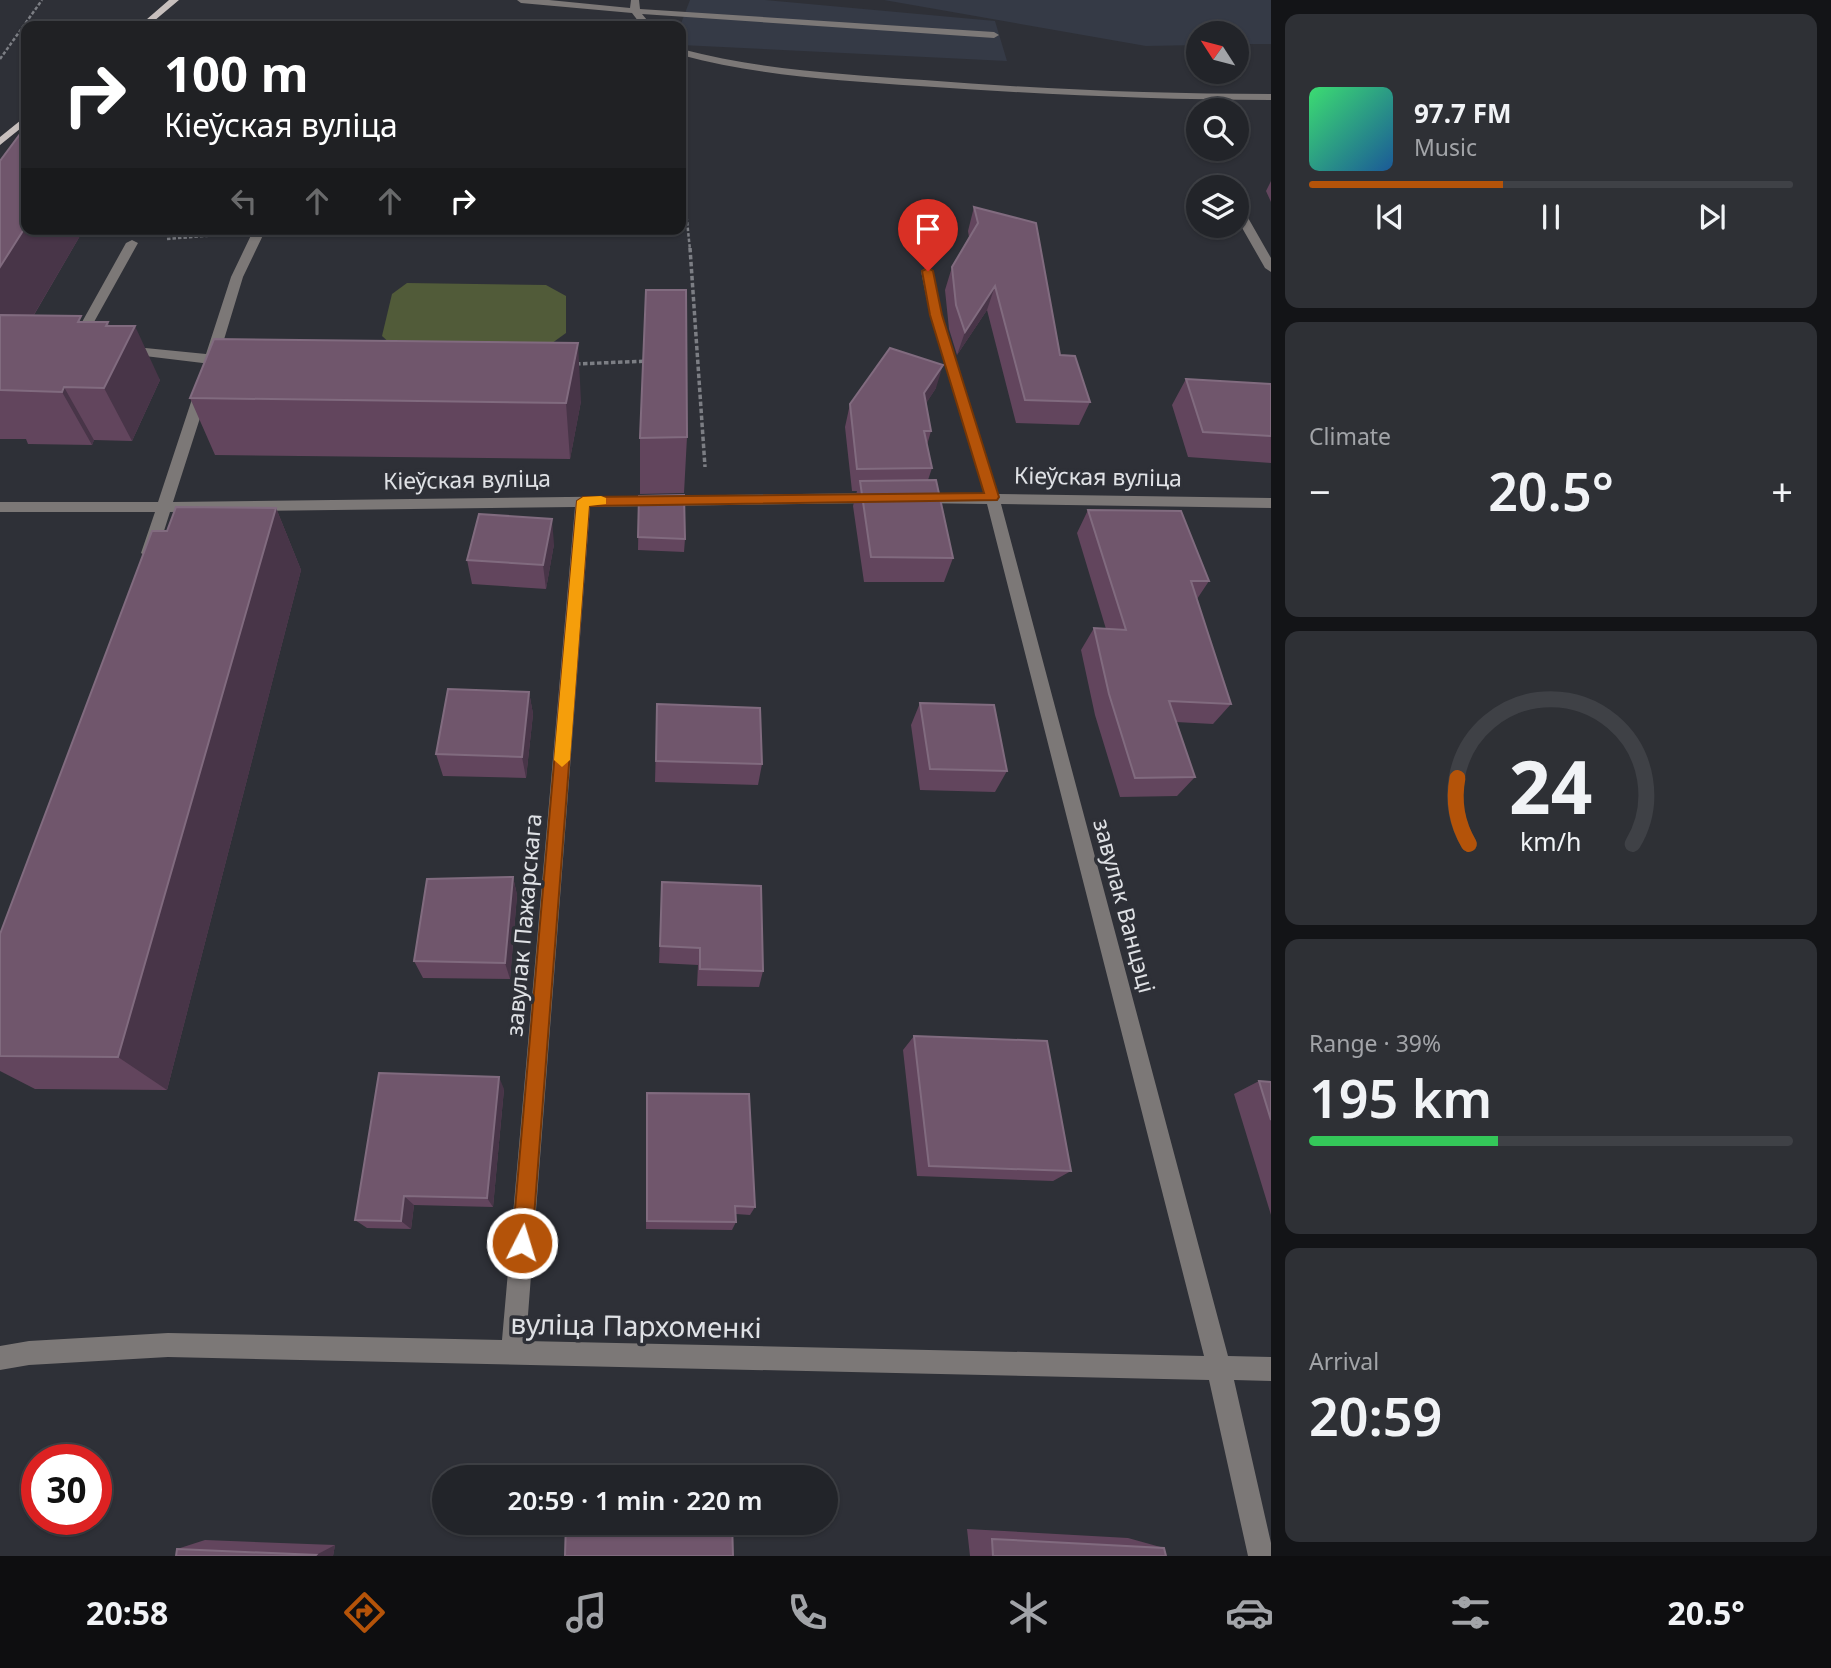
<!DOCTYPE html>
<meta charset="utf-8">
<style>
:root{--surface:#222429;--page:#2e3035;--text:#f1f3f6;--muted:#a2a4a8;--line:#3f4146;--accent:#b45309}
body{margin:0;font-family:"Noto Sans",sans-serif;background:var(--page);color:var(--text);height:100vh;display:flex;flex-direction:column;font-size:26px;white-space:nowrap}
*{box-sizing:border-box;margin:0}
p{font-size:23px;color:var(--muted)}
.icon{flex:none;width:38px;height:38px;fill:none;stroke:currentColor;stroke-width:2;stroke-linecap:round;stroke-linejoin:round}
.map{position:relative;flex:1;overflow:hidden}
.details{display:flex;flex-direction:column;gap:14px;padding:14px;background:#131417;width:560px}
.details>*{flex:none}
.hud{position:absolute;left:21px;top:21px;width:665px;height:214px;border-radius:14px;box-shadow:0 2px 5px #0004,0 0 0 2px var(--line);background:#202124;color:#fff;overflow:hidden}
.needle{width:46px;rotate:306deg}
.controls{position:absolute;left:1186px;top:21px;display:grid;gap:14px}
.controls a{display:grid;place-items:center;width:63px;height:63px;border-radius:50%;background:var(--surface);box-shadow:0 2px 5px #0004,0 0 0 2px var(--line);font-size:35px}
.speed{position:absolute;left:21px;top:1444px;display:flex;gap:14px;font-size:35px;font-weight:700;text-align:center}
.speed>*{display:grid;place-content:center;width:91px;height:91px;border-radius:50%;background:var(--surface);box-shadow:0 2px 5px #0004,0 0 0 2px var(--line);line-height:1}
.speed .limit{border:10px solid #d22;background:#fff;color:#111}
.pin{position:absolute;display:grid;place-items:center;width:60px;height:60px;color:#fff;margin:-72px -30px;border-radius:50% 50% 50% 0;rotate:-45deg;box-shadow:0 0 7px #0007}
.pin .icon{rotate:45deg}
.me{position:absolute;width:77px;margin:-38px;rotate:5deg;stroke-linejoin:round;filter:drop-shadow(0 0 5px #0008)}
.turn{display:flex;align-items:center;gap:24px;height:147px;padding:0 28px;font-size:32px}
.turn .icon{width:91px;height:91px;stroke-width:2.5}
.turn b{display:block;font-size:49px;line-height:60px}
.lanes{display:flex;align-items:center;height:66px;padding:0 28px;background:#0003;justify-content:center;gap:35px;direction:ltr}
.lanes .off{opacity:.35}
.big{font-size:52px;font-weight:600;line-height:1.1}
.details .tile{flex:1;display:flex;flex-direction:column;justify-content:center;gap:10px;min-width:0;padding:0 24px;border-radius:14px;background:var(--page)}
.details .dial{align-items:center;gap:0}
.dial svg{height:182px;overflow:visible;fill:none;stroke:var(--line);stroke-width:7;stroke-linecap:round;text-anchor:middle}
.dial text{fill:var(--text);stroke:none}
.song{display:flex;align-items:center;gap:21px}
.cover{width:84px;height:84px;border-radius:10px;background:linear-gradient(135deg,hsl(140 70% 55%),hsl(210 70% 35%))}
.played{height:7px;border-radius:4px;background:linear-gradient(90deg,var(--accent) 40%,var(--line) 40%)}
.keys{display:flex;justify-content:space-around;direction:ltr}
.heat{display:flex;justify-content:space-between;align-items:center;font-size:38px;direction:ltr}
.charge{height:10px;border-radius:5px;background:linear-gradient(90deg,#34c759 39%,var(--line) 0)}
.trip{position:absolute;left:432px;top:1465px;width:406px;height:70px;border-radius:35px;background:var(--surface);box-shadow:0 2px 5px #0004,0 0 0 2px var(--line);font-weight:600;line-height:70px;text-align:center}
.dock{display:flex;height:112px;justify-content:space-around;align-items:center;background:#0e0e10;color:var(--muted)}
.dock .icon{width:49px;height:49px}
.dock .current{color:var(--accent)}
.dock b{font-size:32px;color:var(--text)}
main{display:flex;flex:1;min-height:0}
.map>svg:first-child{display:block}
.built{fill:#353a46}
.green{fill:#515b39}
.lines{fill:none;stroke-linecap:round;stroke-linejoin:round}
.path-far1{stroke:#7c7e84;stroke-width:2.5;stroke-dasharray:3.5 2;stroke-linecap:butt}
.path{stroke:#7c7e84;stroke-width:3.5;stroke-dasharray:4.5 2.5;stroke-linecap:butt}
.minor{fill:#7c7877;fill-rule:evenodd}
.major{fill:#c7bfbd;fill-rule:evenodd}
.wall{fill:#62455d}
.shaded-wall{fill:#483548}
.building{fill:#70566c;stroke:#816b7f;stroke-width:2}
.route{fill:#b45309;stroke:#753606;stroke-width:2}
.slow{fill:#f59e0b}
.labels{text-anchor:middle;stroke-width:7;stroke-linejoin:round;paint-order:stroke}
.street-label{font-size:23px;fill:#dfe1e5;stroke:#2e3037}
.near-street-label{font-size:28px;fill:#dfe1e5;stroke:#2e3037}
</style>
<main>
<div class="map">
<svg width="1271" height="1556" viewBox="0 0 1271 1556">
<rect width="100%" height="100%" fill="#2e3037"/>
<path class="built" d="M 690,0 L 765,0 L 995,21 L 1007,61 L 681,45 L 680,26 Z
M 884,0 L 1271,0 L 1271,44 L 1237,44 L 1237,33 L 1199,33 L 1199,45 L 1146,46 Z"/>
<path class="green" d="M 407,283 L 546,285 L 566,296 L 566,333 L 548,346 L 392,345 L 382,336 L 392,294 Z"/>
<g class="lines">
<path class="path-far1" d="M 0,59 L 42,0
M 681,162 L 690,250
M 167,239 L 217,235"/>
<path class="path" d="M 690,248 L 705,467
M 576,364 L 648,361"/>
<path class="minor" d="M 517,0 L 549,0 L 630,8 L 631,0 L 639,0 L 640,9 L 994,32 L 999,35 L 994,38 L 642,14 L 652,26 L 642,26 L 632,13 L 521,3 Z
M 681,49 C 761,70 842,74 924,80 C 1040,89 1155,94 1271,94 L 1271,100 C 1153,100 1036,94 919,86 C 838,80 759,76 681,55 Z
M 1237,206 L 1243,209 L 1271,258 L 1271,272 L 1265,268 L 1237,219 Z
M 254,229 L 266,229 L 243,277 L 219,356 L 227,357 L 227,363 L 211,364 L 120,353 L 120,347 L 125,346 L 206,354 L 231,277 Z
M 132,240 L 138,243 L 89,331 L 95,340 L 89,344 L 85,343 L 77,331 L 126,243 Z
M 927,267 L 933,271 L 942,315 L 998,494 L 1271,498 L 1271,508 L 1001,504 L 1228,1356 L 1271,1357 L 1271,1381 L 1234,1380 L 1271,1543 L 1271,1556 L 1248,1556 L 1209,1380 L 168,1357 L 29,1365 L 0,1370 L 0,1346 L 29,1341 L 168,1333 L 502,1340 L 575,507 L 170,512 L 157,553 L 149,558 L 141,553 L 155,512 L 0,512 L 0,502 L 158,502 L 195,390 L 202,386 L 209,390 L 173,502 L 878,493 L 885,498 L 878,503 L 590,507 L 526,1341 L 1204,1356 L 987,504 L 917,503 L 910,498 L 917,493 L 984,494 L 930,315 L 921,271 Z"/>
<path class="major" d="M 169,0 L 179,0 L 148,26 L 139,26 Z
M 26,116 L 26,124 L 0,145 L 0,137 Z"/>
</g>
<path class="wall" d="M 0,161 L 26,229 L 84,229 L 34,315 L 110,326 L 160,380 L 132,441 L 94,440 L 92,445 L 28,444 L 26,439 L 0,439 Z
M 1271,181 L 1271,202 L 1266,191 Z
M 974,207 L 1060,355 L 1090,402 L 1079,425 L 1016,423 L 987,310 L 957,355 L 949,329 L 945,290 L 952,267 L 969,237 L 968,231 Z
M 1186,379 L 1271,384 L 1271,463 L 1188,457 L 1172,405 Z
M 936,388 L 926,403 L 931,431 L 927,445 L 932,468 L 928,480 L 953,558 L 944,582 L 864,582 L 853,506 L 857,491 L 852,491 L 845,427 L 850,404 Z
M 190,398 L 581,401 L 570,459 L 215,455 Z
M 687,437 L 684,493 L 640,494 L 640,438 Z
M 639,496 L 685,539 L 684,552 L 638,550 Z
M 276,508 L 301,570 L 167,1090 L 35,1089 L 0,1071 L 0,934 L 167,531 Z
M 1088,510 L 1209,581 L 1197,599 L 1231,704 L 1213,724 L 1176,722 L 1195,777 L 1177,796 L 1120,797 L 1095,715 L 1081,650 L 1094,628 L 1106,629 L 1077,533 Z
M 554,544 L 546,589 L 472,584 L 467,560 Z
M 529,692 L 533,714 L 526,778 L 443,776 L 436,754 Z
M 920,703 L 1007,771 L 995,792 L 920,790 L 911,725 Z
M 657,704 L 762,764 L 758,785 L 655,782 Z
M 513,877 L 517,895 L 510,979 L 423,978 L 414,961 Z
M 662,882 L 763,971 L 759,987 L 697,986 L 698,965 L 659,963 Z
M 914,1036 L 1071,1171 L 1053,1181 L 917,1176 L 903,1050 Z
M 1259,1081 L 1271,1082 L 1271,1215 L 1234,1094 Z
M 504,1089 L 493,1207 L 414,1205 L 411,1229 L 367,1228 L 355,1220 Z
M 647,1105 L 755,1207 L 750,1215 L 736,1214 L 736,1222 L 732,1230 L 646,1229 Z
M 967,1529 L 1128,1538 L 1164,1548 L 1166,1556 L 970,1556 Z
M 205,1540 L 335,1545 L 333,1556 L 177,1549 Z"/>
<path class="shaded-wall" d="M 26,226 L 26,229 L 84,229 L 2,369 L 0,365 L 0,267 Z
M 995,286 L 987,310 L 957,355 L 965,332 Z
M 108,322 L 122,351 L 135,326 L 160,380 L 132,441 L 104,388 L 106,326 Z
M 578,343 L 581,401 L 570,459 L 566,403 Z
M 943,365 L 936,388 L 918,416 L 924,393 Z
M 64,387 L 94,440 L 92,445 L 62,392 Z
M 276,508 L 301,570 L 167,1090 L 118,1057 Z
M 552,519 L 554,544 L 546,589 L 543,565 Z
M 529,692 L 533,714 L 526,778 L 522,757 Z
M 513,877 L 517,895 L 510,979 L 505,963 Z
M 499,1077 L 504,1089 L 493,1207 L 487,1198 Z
M 404,1196 L 414,1205 L 411,1229 L 401,1221 Z
M 335,1545 L 333,1556 L 315,1556 L 316,1555 Z"/>
<path class="building" d="M 26,126 L 26,226 L 0,267 L 0,161 Z
M 974,207 L 1036,223 L 1060,355 L 1075,356 L 1090,402 L 1025,400 L 995,286 L 965,332 L 956,305 L 952,267 L 978,223 Z
M 646,290 L 686,290 L 687,437 L 640,438 Z
M 0,315 L 81,316 L 78,322 L 108,322 L 106,326 L 135,326 L 104,388 L 64,387 L 62,392 L 0,390 Z
M 214,339 L 578,343 L 566,403 L 190,398 Z
M 890,348 L 943,365 L 924,393 L 931,431 L 924,431 L 932,468 L 857,469 L 850,404 Z
M 1186,379 L 1271,384 L 1271,436 L 1203,432 Z
M 936,480 L 953,558 L 871,557 L 860,481 Z
M 684,495 L 685,539 L 638,537 L 639,496 Z
M 176,507 L 276,508 L 118,1057 L 0,1056 L 0,934 L 152,531 L 167,531 Z
M 1088,510 L 1181,511 L 1209,581 L 1191,581 L 1231,704 L 1169,701 L 1195,777 L 1135,778 L 1109,694 L 1094,628 L 1126,630 Z
M 479,514 L 552,519 L 543,565 L 467,560 Z
M 448,689 L 529,692 L 522,757 L 436,754 Z
M 920,703 L 994,705 L 1007,771 L 930,769 Z
M 657,704 L 760,708 L 762,764 L 656,761 Z
M 513,877 L 505,963 L 414,961 L 427,879 Z
M 662,882 L 761,886 L 763,971 L 700,969 L 700,948 L 660,946 Z
M 914,1036 L 1047,1041 L 1071,1171 L 929,1166 Z
M 379,1073 L 499,1077 L 487,1198 L 404,1196 L 401,1221 L 355,1220 Z
M 1259,1081 L 1271,1082 L 1271,1120 Z
M 647,1093 L 749,1094 L 755,1207 L 735,1206 L 736,1222 L 647,1221 Z
M 566,1522 L 732,1522 L 733,1556 L 565,1556 Z
M 992,1539 L 1164,1548 L 1166,1556 L 993,1556 Z
M 177,1549 L 316,1555 L 315,1556 L 176,1556 Z"/>
<path class="route" d="M 928,268 L 933,271 L 942,315 L 999,497 L 997,500 L 589,506 L 532,1243 L 529,1250 L 522,1253 L 515,1250 L 512,1243 L 577,501 L 583,497 L 984,493 L 930,315 L 922,271 Z"/>
<path class="slow" d="M 601,496 L 606,498 L 606,504 L 589,506 L 570,760 L 562,767 L 554,760 L 577,501 L 583,497 Z"/>
<g class="labels">
<g class="street-label">
<text transform="translate(1098 477) rotate(1)" y="8">Кіеўская вуліца</text>
<text transform="translate(467 480) rotate(-1)" y="8">Кіеўская вуліца</text>
<text transform="translate(1124 906) rotate(75)" y="8">завулак Ванцэці</text>
<text transform="translate(524 925) rotate(-85)" y="8">завулак Пажарскага</text>
</g>
<g class="near-street-label">
<text transform="translate(636 1326) rotate(1)" y="10">вуліца Пархоменкі</text>
</g>
</g>
</svg>
<div class="controls">
<a><svg class="needle" viewBox="-14 -14 28 28"><path d="M0-13l5 13h-10z" fill="#e53935"/><path d="M0 13l5-13h-10z" fill="#a2a4a8"/></svg></a>
<a><svg class="icon" aria-label="search" viewBox="0 0 24 24"><circle cx="10" cy="10" r="6"/><path d="M15 15l6 6"/></svg></a>
<a><svg class="icon" aria-label="layers" viewBox="0 0 24 24"><path d="M12 4l9 5-9 5-9-5zM3 14l9 5 9-5"/></svg></a>
</div>
<div class="speed"><div class="limit">30</div></div>
<div class="pin" style="left:928px;top:271px;background:#d93025"><svg class="icon" aria-label="arrive" viewBox="0 0 24 24"><path d="M6 21V4h12l-3 4 3 4H6"/></svg></div>
<svg class="me" style="left:522px;top:1243px" viewBox="-20 -20 40 40"><circle r="17" fill="#b45309" stroke="#fff" stroke-width="3"/><path d="M0-11L8 9 0 5-8 9z" fill="#fff"/></svg>
<div class="trip">20:59 · 1 min · 220 m</div>
<div class="hud">
<div class="turn"><svg class="icon" aria-label="right" viewBox="0 0 24 24"><path d="M7 20v-9h11M14 6l5 5-5 5"/></svg><div><b>100 m</b>Кіеўская вуліца</div></div>
<div class="lanes"><svg class="icon off" aria-label="left" viewBox="0 0 24 24"><path d="M17 20v-9H6M10 6l-5 5 5 5"/></svg><svg class="icon off" aria-label="ahead" viewBox="0 0 24 24"><path d="M12 20V5M6 11l6-6 6 6"/></svg><svg class="icon off" aria-label="ahead" viewBox="0 0 24 24"><path d="M12 20V5M6 11l6-6 6 6"/></svg><svg class="icon" aria-label="right" viewBox="0 0 24 24"><path d="M7 20v-9h11M14 6l5 5-5 5"/></svg></div>
</div>
</div>
<section class="details">
<div class="tile">
<div class="song"><i class="cover"></i><div><b>97.7 FM</b><p>Music</p></div></div>
<div class="played"></div>
<div class="keys"><svg class="icon" aria-label="previous" viewBox="0 0 24 24"><path d="M18 5L8 12l10 7zM5 5v14"/></svg><svg class="icon" aria-label="pause" viewBox="0 0 24 24"><path d="M8 5v14M16 5v14"/></svg><svg class="icon" aria-label="next" viewBox="0 0 24 24"><path d="M6 5l10 7-10 7zM19 5v14"/></svg></div>
</div>
<div class="tile"><p>Climate</p>
<div class="heat"><a>−</a><b class="big">20.5°</b><a>+</a></div>
</div>
<div class="tile dial"><svg viewBox="0 0 100 80">
<path d="M14 69A42 42 0 1 1 86 69"/>
<path d="M14 69A42 42 0 0 1 9 40" stroke="#b45309"/>
<text x="50" y="56" font-size="32" font-weight="700">24</text>
<text x="50" y="72" font-size="11">km/h</text>
</svg></div>
<div class="tile"><p>Range · 39%</p><b class="big">195 km</b><div class="charge"></div></div>
<div class="tile"><p>Arrival</p><b class="big">20:59</b></div>
</section>
</main>
<nav class="dock">
<b>20:58</b>
<svg class="icon current" aria-label="directions" viewBox="0 0 24 24"><path d="M12 3l9 9-9 9-9-9zM9 14v-3h6M13 9l2 2-2 2"/></svg>
<svg class="icon" aria-label="music" viewBox="0 0 24 24"><path d="M9 18V5l10-2v13"/><circle cx="6" cy="18" r="3"/><circle cx="16" cy="16" r="3"/></svg>
<svg class="icon" aria-label="phone" viewBox="0 0 24 24"><path d="M5 4h4l2 5-3 2q2 4 5 5l2-3 5 2v4C11 20 4 13 5 4z"/></svg>
<svg class="icon" aria-label="climate" viewBox="0 0 24 24"><path d="M12 3v18M4 7l16 10M4 17L20 7"/></svg>
<svg class="icon" aria-label="car" viewBox="0 0 24 24"><path d="M5 17H2v-5l4-1 3-4h7l3 4 3 1v5h-3M9 17h6M6 11h13"/><circle cx="7" cy="17" r="2"/><circle cx="17" cy="17" r="2"/></svg>
<svg class="icon" aria-label="filters" viewBox="0 0 24 24"><path d="M4 7h16M4 17h16"/><circle cx="9" cy="7" r="2"/><circle cx="15" cy="17" r="2"/></svg>
<b>20.5°</b>
</nav>
